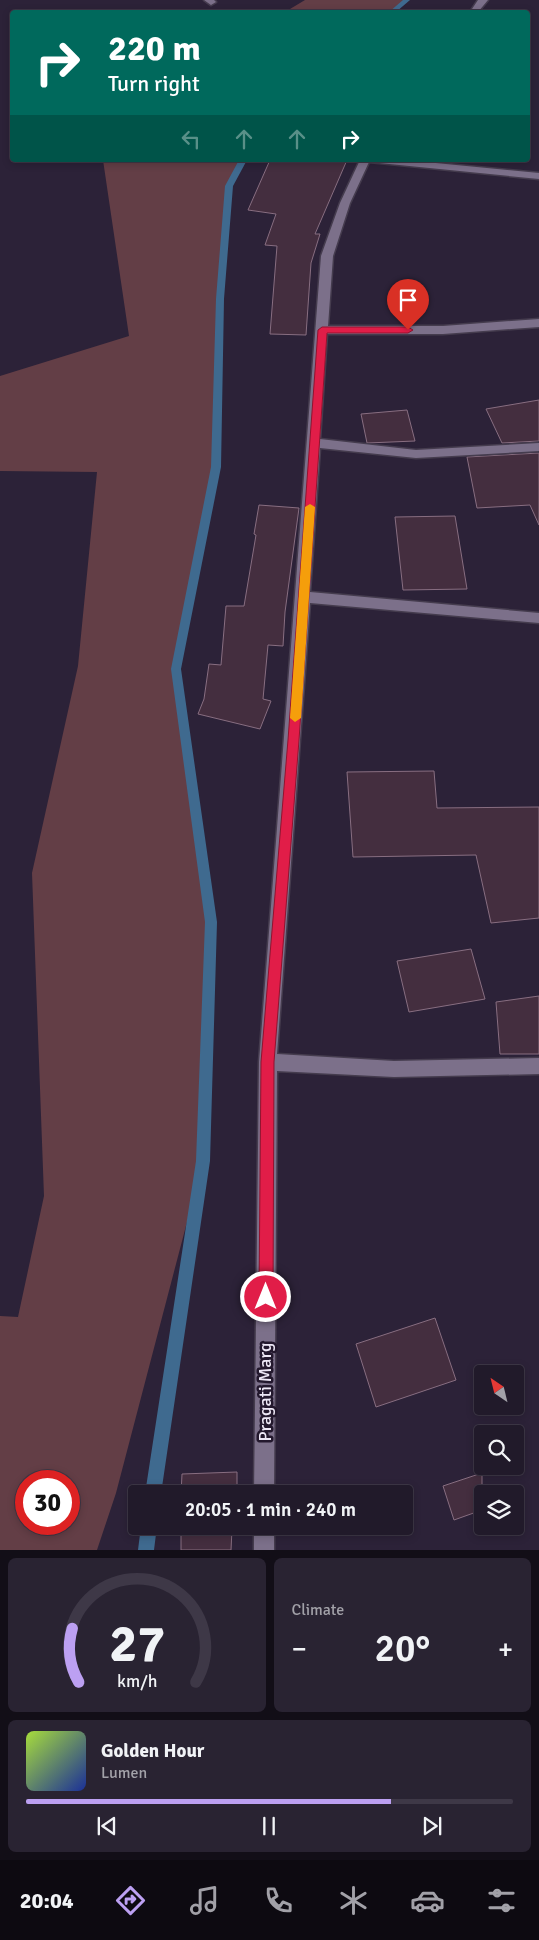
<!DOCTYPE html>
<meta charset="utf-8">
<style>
:root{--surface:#211a2a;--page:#292332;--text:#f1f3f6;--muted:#a2a1a8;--line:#3e3847;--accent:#bca0f2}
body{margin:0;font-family:Signika,sans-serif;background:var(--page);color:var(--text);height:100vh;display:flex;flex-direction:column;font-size:19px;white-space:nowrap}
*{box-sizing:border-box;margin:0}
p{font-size:16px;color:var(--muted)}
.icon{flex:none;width:28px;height:28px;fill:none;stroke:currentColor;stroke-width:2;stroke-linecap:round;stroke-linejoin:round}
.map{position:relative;height:1550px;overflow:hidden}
.panel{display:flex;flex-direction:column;gap:8px;padding:8px;background:#120e17;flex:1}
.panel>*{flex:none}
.hud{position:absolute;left:10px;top:10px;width:520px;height:152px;border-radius:5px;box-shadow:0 2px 8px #0003,0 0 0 1px var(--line);background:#00695c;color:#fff;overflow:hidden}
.needle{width:32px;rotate:325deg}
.buttons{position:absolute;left:474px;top:1365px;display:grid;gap:10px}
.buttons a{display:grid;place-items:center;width:50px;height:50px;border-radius:5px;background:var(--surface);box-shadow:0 2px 8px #0003,0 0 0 1px var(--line);font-size:25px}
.speed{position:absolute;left:15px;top:1470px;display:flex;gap:10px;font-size:25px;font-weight:700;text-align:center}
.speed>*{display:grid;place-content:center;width:65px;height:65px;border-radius:50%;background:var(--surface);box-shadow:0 2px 8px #0003,0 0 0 1px var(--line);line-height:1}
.speed .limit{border:8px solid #d22;background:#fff;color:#111}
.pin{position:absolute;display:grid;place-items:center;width:42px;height:42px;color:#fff;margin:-51px -21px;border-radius:50% 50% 50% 0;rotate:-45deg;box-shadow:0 0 5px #0007}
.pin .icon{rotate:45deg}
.me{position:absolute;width:55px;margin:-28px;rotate:0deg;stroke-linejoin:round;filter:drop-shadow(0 0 4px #0008)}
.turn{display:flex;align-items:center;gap:18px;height:105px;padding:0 15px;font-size:22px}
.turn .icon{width:65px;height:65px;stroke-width:2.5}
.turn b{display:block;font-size:35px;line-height:42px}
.lanes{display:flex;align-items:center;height:48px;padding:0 15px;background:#0003;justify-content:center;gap:25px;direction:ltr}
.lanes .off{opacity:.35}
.big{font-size:38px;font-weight:600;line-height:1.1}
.panel .widget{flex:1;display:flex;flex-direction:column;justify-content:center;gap:8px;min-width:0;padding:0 18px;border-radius:8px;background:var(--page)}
.panel .dial{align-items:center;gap:0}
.dial svg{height:130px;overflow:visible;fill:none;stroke:var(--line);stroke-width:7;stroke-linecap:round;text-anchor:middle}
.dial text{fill:var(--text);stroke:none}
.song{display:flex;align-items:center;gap:15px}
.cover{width:60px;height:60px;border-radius:8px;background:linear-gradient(135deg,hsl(80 70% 55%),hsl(230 70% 35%))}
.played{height:5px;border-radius:2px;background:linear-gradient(90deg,var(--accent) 75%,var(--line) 75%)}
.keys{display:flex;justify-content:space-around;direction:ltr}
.heat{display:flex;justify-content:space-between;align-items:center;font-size:28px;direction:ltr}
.panel .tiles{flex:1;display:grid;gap:8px;grid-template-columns:1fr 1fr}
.widget:last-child{grid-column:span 2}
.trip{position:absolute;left:128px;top:1485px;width:285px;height:50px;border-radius:5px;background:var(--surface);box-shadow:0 2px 8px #0003,0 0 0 1px var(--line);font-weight:600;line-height:50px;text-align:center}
.menu{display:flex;height:80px;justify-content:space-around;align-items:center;background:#0d0a11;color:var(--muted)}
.menu .icon{width:35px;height:35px}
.menu .current{color:var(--accent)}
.menu b{font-size:22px;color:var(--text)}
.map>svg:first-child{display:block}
.green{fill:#633e46;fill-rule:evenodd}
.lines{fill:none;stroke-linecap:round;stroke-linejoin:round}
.stream{fill:#3f6a8f;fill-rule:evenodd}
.building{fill:#442e3f;stroke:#886e81}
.street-casing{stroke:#453c4e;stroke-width:3}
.street{fill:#7c708a;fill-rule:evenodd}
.route{fill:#e11d48;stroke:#92132f}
.slow{fill:#f59e0b}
.labels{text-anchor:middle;stroke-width:5;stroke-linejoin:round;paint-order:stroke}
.street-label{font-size:18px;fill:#eee8f6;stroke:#23182d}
</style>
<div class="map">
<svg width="539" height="1550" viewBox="0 0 539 1550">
<rect width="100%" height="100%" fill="#2c2238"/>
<path class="green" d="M 305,0 L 407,0 L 392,12 L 285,12 Z
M 103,160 L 243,160 L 229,186 L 220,299 L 216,467 L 176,669 L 211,922 L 203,1161 L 116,1493 L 97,1550 L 0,1550 L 0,1316 L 18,1317 L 44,1196 L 32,873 L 78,666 L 97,472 L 0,471 L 0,376 L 129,336 ZM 26,1481 L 69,1481 L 69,1524 L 26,1524 Z"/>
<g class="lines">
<path class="stream" d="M 403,0 L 410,0 L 396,12 L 389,12 Z
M 239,160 L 247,160 L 233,186 L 224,299 L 221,467 L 181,669 L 217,922 L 210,1161 L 161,1494 L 145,1494 L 196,1161 L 205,922 L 171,669 L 211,467 L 216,299 L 225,186 Z
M 141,1526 L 157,1526 L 154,1550 L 138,1550 Z"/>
</g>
<path class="building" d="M 270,160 L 347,160 L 315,234 L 320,234 L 311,263 L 306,335 L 270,334 L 277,246 L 265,245 L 276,214 L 248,210 Z
M 539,400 L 539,441 L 502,443 L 486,409 Z
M 407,410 L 415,441 L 367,443 L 361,414 Z
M 539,453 L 539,525 L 530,505 L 477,508 L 467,457 Z
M 259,505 L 299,508 L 285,612 L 283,646 L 268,645 L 263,699 L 271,701 L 260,729 L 198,714 L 204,699 L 209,664 L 221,665 L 226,606 L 244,606 L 256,535 L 254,534 Z
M 455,516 L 467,589 L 403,590 L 395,517 Z
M 434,771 L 437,808 L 539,807 L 539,918 L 491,923 L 476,855 L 353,857 L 347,772 Z
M 471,949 L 485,999 L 409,1012 L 397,961 Z
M 539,996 L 539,1054 L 500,1054 L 496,1002 Z
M 435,1318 L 456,1380 L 376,1407 L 356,1344 Z
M 237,1472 L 237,1494 L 181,1494 L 182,1474 Z
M 482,1473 L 482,1510 L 454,1520 L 443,1486 Z
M 181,1526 L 237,1526 L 237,1529 L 232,1529 L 231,1550 L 181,1550 Z"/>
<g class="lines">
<g class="street-casing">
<path id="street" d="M 204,0 L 214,0 L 216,2 L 211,5 Z
M 478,0 L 488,0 L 478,12 L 470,12 Z
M 360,160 L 405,160 L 539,173 L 539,179 L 369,162 L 350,203 L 333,256 L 328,326 L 443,326 L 539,319 L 539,327 L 443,334 L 327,334 L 320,439 L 416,450 L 539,443 L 539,451 L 416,458 L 320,448 L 310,592 L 539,613 L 539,623 L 310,603 L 277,1054 L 394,1061 L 539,1058 L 539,1074 L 394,1077 L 277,1071 L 274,1494 L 254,1494 L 259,1062 L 321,256 L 340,203 Z
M 254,1526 L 274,1526 L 274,1550 L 254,1550 Z"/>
</g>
<use href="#street" class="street"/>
</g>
<path class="route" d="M 322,327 L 408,327 L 413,330 L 408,333 L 327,333 L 299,740 L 274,1062 L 273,1297 L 271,1302 L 266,1304 L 261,1302 L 259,1297 L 261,1062 L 288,740 L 318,330 Z"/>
<path class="slow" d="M 310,504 L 315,507 L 301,718 L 295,722 L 290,718 L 305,507 Z"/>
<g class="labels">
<g class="street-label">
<text transform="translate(265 1392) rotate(-90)" y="6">Pragati Marg</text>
</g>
</g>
</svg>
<div class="buttons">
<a><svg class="needle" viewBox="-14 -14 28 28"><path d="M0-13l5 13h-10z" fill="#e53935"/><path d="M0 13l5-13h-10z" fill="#a2a1a8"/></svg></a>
<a><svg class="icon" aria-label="search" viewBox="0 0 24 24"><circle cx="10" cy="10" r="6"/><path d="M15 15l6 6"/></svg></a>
<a><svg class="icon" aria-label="layers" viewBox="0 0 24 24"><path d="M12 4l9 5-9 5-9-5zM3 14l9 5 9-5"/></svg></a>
</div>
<div class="speed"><div class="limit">30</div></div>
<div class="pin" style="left:408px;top:330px;background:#d93025"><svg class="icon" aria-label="arrive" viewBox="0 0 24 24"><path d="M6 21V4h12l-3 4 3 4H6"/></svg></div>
<svg class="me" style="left:266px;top:1297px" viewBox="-20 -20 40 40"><circle r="17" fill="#e11d48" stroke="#fff" stroke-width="3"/><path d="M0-11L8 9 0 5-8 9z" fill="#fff"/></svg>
<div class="trip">20:05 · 1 min · 240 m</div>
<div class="hud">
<div class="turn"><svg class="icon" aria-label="right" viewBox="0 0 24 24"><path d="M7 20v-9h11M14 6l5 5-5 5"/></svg><div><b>220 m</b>Turn right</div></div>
<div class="lanes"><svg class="icon off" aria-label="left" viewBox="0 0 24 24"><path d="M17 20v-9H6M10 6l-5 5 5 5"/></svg><svg class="icon off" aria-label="ahead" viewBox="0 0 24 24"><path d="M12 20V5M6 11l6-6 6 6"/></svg><svg class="icon off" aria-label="ahead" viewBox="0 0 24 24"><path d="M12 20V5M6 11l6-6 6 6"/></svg><svg class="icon" aria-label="right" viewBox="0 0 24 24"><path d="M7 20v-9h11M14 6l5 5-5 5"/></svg></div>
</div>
</div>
<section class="panel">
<div class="tiles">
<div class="widget dial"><svg viewBox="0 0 100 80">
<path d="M14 69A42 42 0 1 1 86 69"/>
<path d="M14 69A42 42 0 0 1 10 36" stroke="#bca0f2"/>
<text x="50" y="56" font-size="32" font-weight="700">27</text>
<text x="50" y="72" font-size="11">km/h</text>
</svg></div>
<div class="widget"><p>Climate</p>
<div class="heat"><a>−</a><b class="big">20°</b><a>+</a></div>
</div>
<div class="widget">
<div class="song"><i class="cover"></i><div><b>Golden Hour</b><p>Lumen</p></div></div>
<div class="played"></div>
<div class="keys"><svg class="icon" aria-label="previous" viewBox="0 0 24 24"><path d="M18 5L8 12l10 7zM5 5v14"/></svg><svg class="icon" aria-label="pause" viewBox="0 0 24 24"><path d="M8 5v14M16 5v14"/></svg><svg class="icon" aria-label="next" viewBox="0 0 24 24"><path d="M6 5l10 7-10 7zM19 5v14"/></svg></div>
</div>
</div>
</section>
<nav class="menu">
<b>20:04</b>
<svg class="icon current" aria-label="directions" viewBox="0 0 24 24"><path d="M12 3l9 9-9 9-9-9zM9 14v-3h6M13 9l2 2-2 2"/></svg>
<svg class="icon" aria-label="music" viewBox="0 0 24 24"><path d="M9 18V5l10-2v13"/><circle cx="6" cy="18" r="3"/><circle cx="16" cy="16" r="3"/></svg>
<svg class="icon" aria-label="phone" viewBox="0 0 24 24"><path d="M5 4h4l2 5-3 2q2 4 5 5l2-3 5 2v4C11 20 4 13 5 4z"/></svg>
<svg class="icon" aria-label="climate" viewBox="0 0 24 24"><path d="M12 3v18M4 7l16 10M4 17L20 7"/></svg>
<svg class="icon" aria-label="car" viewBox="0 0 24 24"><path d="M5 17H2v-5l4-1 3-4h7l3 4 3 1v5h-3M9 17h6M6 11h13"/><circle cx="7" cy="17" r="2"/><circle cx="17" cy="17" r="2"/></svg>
<svg class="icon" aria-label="filters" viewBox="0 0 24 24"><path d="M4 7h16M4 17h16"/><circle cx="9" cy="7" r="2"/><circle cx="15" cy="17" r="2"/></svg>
</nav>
